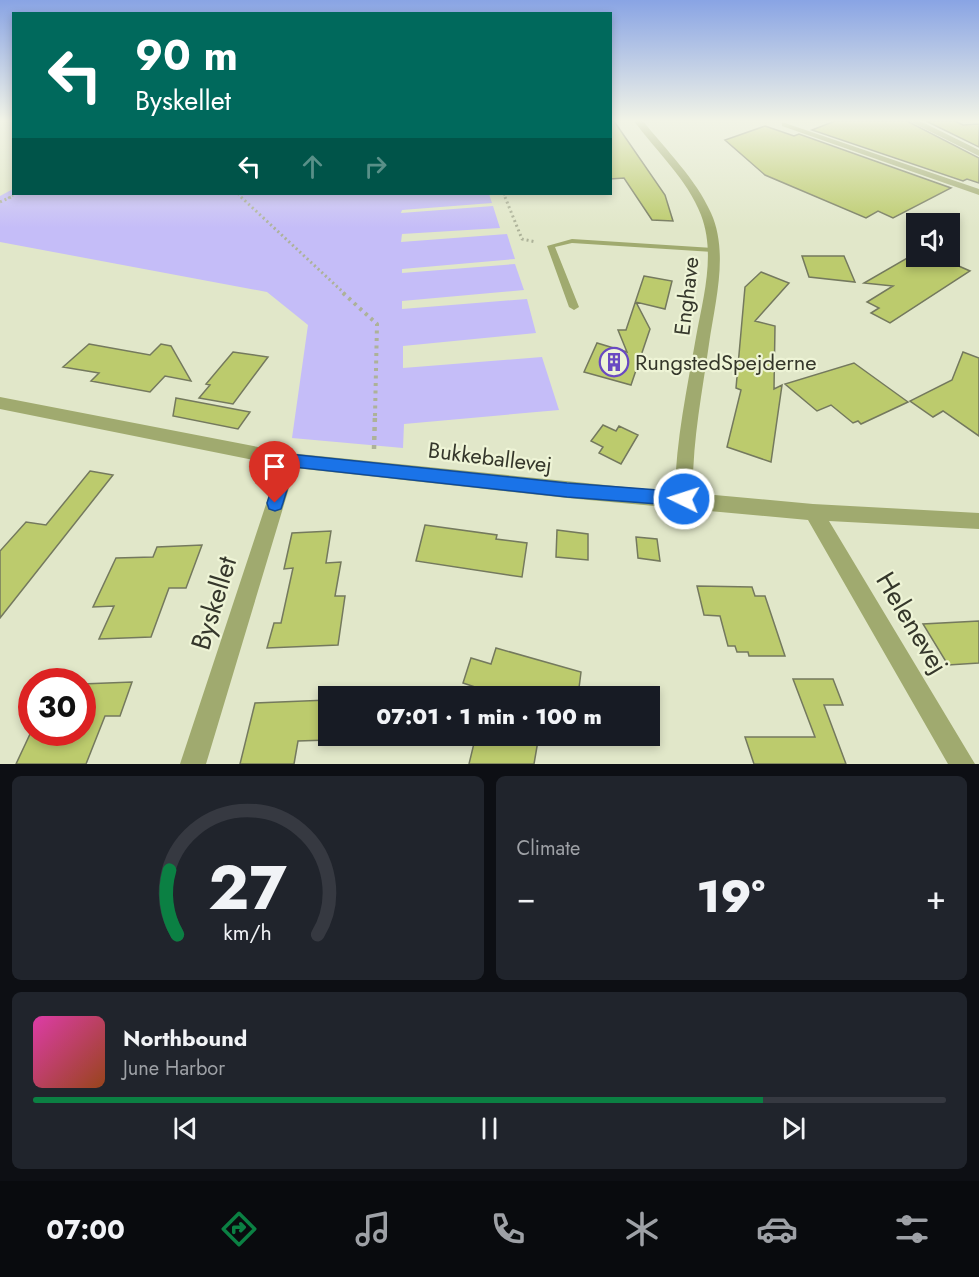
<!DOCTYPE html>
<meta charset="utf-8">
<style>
:root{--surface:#171b24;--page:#20242c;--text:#f1f3f6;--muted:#9ea1a6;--line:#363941;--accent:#0b8043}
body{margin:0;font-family:Jost,sans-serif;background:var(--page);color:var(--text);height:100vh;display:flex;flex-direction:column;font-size:22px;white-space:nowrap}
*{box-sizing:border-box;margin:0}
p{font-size:20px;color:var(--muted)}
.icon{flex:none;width:33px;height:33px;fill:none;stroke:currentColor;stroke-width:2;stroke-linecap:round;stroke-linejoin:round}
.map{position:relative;height:764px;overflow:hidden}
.sheet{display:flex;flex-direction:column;gap:12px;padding:12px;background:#0d0f14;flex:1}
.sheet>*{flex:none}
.top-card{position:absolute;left:12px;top:12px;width:600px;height:183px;border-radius:0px;box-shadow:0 3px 9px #0003;background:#00695c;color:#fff;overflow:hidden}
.fabs{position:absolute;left:906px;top:213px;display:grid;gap:12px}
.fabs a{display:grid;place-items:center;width:54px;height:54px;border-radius:0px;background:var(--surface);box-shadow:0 3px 9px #0003;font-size:30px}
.speed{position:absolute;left:18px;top:668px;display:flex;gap:12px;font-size:30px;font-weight:700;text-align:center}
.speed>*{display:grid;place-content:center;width:78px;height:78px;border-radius:50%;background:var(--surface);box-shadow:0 3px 9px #0003;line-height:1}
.speed .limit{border:9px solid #d22;background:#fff;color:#111}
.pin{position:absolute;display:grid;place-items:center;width:51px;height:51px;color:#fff;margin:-62px -26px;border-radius:50% 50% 50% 0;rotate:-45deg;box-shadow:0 0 6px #0007}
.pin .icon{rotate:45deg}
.me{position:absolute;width:66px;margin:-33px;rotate:274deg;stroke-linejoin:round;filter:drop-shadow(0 0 4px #0008)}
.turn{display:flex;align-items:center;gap:21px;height:126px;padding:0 24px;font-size:27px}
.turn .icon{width:78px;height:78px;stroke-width:2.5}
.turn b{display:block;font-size:42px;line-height:51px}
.lanes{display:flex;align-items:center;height:57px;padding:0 24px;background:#0003;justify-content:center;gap:30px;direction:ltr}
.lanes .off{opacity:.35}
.big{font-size:45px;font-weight:800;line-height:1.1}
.sheet .widget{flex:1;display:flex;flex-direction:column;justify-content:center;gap:9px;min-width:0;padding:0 21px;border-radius:9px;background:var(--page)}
.sheet .dial{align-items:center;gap:0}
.dial svg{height:156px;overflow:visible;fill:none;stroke:var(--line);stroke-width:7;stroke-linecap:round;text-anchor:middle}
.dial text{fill:var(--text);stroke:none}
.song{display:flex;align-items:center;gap:18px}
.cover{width:72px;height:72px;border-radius:9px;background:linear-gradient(135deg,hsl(320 70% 55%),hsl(20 70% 35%))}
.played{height:6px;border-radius:3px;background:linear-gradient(90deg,var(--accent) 80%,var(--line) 80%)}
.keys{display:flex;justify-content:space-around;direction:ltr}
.heat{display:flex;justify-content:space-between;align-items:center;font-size:33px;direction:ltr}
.sheet .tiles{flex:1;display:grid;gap:12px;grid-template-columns:1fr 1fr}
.widget:last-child{grid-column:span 2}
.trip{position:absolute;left:318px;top:686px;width:342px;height:60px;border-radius:0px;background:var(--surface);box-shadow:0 3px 9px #0003;font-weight:800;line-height:60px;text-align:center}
.tabs{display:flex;height:96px;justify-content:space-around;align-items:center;background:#090b0e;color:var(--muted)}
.tabs .icon{width:42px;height:42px}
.tabs .current{color:var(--accent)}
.tabs b{font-size:27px;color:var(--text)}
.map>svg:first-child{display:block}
.green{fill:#c5bdf8}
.building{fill:#bccb6d;stroke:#74795e;stroke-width:1.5}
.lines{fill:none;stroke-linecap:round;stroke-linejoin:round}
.path-far3{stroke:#adb299;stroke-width:2;stroke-dasharray:1.5 3;stroke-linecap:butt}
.path-far2{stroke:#adb299;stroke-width:3;stroke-dasharray:2 3;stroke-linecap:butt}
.path-far1{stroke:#adb299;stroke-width:4;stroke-dasharray:3 4.5;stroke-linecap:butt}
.path{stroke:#adb299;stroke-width:4.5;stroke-dasharray:4 5;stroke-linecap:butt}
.service{fill:#a0aa6f;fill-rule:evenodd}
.minor{fill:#a0aa6f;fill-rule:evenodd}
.route{fill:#1a73e8;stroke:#114b97;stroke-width:1.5}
.labels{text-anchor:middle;stroke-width:4.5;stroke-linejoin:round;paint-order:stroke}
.street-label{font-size:22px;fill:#35372b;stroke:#eef4d6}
.poi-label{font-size:22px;fill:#35372b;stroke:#eef4d6;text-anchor:start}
.near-street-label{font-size:27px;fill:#35372b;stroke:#eef4d6}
</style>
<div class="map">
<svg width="979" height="764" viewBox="0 0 979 764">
<rect width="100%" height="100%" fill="#e1e7c9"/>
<path class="green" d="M 13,189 L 14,194 L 489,194 L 492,203 L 402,210 L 401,213 L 493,206 L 500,228 L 402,234 L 401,242 L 507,234 L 515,259 L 402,269 L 402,273 L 515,264 L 524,290 L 402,301 L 402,309 L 527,299 L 536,333 L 403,346 L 403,368 L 542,357 L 559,410 L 404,424 L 403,448 L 292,438 L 308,325 L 267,292 L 0,242 L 0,196 Z"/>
<path class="building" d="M 610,121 L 614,121 L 665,195 L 673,221 L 652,220 L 624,178 L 610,179 Z
M 835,121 L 907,121 L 979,158 L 979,183 L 967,179 L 963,181 L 812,130 Z
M 926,121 L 955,121 L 963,125 L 979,124 L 979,147 Z
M 765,126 L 794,136 L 799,134 L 951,188 L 893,218 L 878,211 L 866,218 L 765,175 L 725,140 Z
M 916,253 L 916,260 L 922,256 L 936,256 L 970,271 L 890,323 L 871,313 L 879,308 L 867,302 L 893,286 L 864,283 Z
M 802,256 L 844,256 L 855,282 L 809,277 Z
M 761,272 L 789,283 L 755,321 L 775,326 L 774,389 L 782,385 L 771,462 L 727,447 L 741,390 L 736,388 L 745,287 Z
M 644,276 L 672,281 L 665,309 L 636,302 L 650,329 L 631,385 L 584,372 L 597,343 L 627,352 L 618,330 L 626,330 Z
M 89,344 L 150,355 L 161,344 L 171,346 L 191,381 L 165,376 L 150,392 L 91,381 L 99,373 L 63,367 Z
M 233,352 L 268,357 L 233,404 L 199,398 L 210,385 L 206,384 Z
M 963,352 L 979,358 L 979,436 L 943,411 L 933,417 L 910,401 L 952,380 Z
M 854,363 L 908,402 L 861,424 L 858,421 L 853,423 L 831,405 L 817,411 L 785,384 Z
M 176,398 L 250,412 L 238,429 L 173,416 Z
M 603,425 L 616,431 L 619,426 L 638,435 L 621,464 L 599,453 L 603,447 L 591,441 Z
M 90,471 L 113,475 L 0,618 L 0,551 L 26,522 L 46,525 Z
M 425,525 L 497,535 L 496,539 L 527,543 L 522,577 L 416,561 Z
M 557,530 L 588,534 L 588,560 L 556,557 Z
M 331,531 L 326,563 L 341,562 L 335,596 L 345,596 L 338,645 L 267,648 L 274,623 L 281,623 L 293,568 L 284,569 L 292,533 Z
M 636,537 L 657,539 L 660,561 L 638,558 Z
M 202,545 L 186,588 L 169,588 L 151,637 L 99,639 L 114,606 L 93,607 L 116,558 L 153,557 L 157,547 Z
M 697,586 L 752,587 L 755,596 L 765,596 L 785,656 L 749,656 L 748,652 L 737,652 L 735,646 L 728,646 L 720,616 L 704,615 Z
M 979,621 L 979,663 L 948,665 L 923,624 Z
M 496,648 L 581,672 L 578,696 L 502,696 L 463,683 L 471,658 L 491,664 Z
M 793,679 L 833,679 L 843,705 L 824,705 L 846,764 L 754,764 L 745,737 L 815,737 Z
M 132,682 L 120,716 L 105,716 L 86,764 L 16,764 L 31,732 L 82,732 L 82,684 Z
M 328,700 L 328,740 L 298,741 L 294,764 L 240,764 L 255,703 Z
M 476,735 L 539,735 L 534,764 L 469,764 Z"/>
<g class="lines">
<path class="path-far3" d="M 238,194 L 242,198
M 504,194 L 506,198
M 8,198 L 16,194"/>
<path class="path-far2" d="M 241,197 L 345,294
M 505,197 L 522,239 L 536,242
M 0,202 L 11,197"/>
<path class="path-far1" d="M 343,293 L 377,324 L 375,416"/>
<path class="path" d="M 374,449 L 375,414"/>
<path class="service" d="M 572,239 L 713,248 L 717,250 L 713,252 L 572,243 L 555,247 L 579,307 L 574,310 L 569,307 L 547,246 Z"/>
<path class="minor" d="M 634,121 L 643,121 C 666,150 696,179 711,213 C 729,253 715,302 709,344 C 702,394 692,443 693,493 L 813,504 L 979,513 L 979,529 L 829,521 L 975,764 L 948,764 L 808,520 L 567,498 L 295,468 L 206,764 L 180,764 L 279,465 L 0,409 L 0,397 L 289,453 L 675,492 C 676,440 687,389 696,337 C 703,298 716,254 701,215 C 688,180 656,151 634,121 Z
M 909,121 L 920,121 L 979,150 L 979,156 Z
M 782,122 L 979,189 L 979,195 L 782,126 Z"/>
</g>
<linearGradient id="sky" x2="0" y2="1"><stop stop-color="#89a4e4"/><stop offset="0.53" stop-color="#f2f4e7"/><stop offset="1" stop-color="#f2f4e7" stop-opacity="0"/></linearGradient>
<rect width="979" height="228" fill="url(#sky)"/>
<path class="route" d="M 289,454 L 567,483 L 684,492 L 690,494 L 693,499 L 690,504 L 684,506 L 567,497 L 294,467 L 283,503 L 281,509 L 275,511 L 269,509 L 267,503 L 281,460 L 283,455 Z"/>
<defs>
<g id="building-ring" transform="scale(1.5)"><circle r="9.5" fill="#eef4d6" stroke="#6949c2" stroke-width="1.5"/><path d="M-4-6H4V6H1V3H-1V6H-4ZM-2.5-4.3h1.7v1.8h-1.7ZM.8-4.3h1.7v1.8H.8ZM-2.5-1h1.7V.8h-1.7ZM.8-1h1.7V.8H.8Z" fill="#6949c2"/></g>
</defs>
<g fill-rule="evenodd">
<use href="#building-ring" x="614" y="362"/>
</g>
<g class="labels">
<g class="street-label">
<text transform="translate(686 296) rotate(-83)" y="8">Enghave</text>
<text transform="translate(490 457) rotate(7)" y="8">Bukkeballevej</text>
</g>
<g class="poi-label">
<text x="635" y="370">RungstedSpejderne</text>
</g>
<g class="near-street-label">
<text transform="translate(214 603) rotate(-73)" y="9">Byskellet</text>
<text transform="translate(912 623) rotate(59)" y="9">Helenevej</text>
</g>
</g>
</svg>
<div class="fabs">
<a><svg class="icon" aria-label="sound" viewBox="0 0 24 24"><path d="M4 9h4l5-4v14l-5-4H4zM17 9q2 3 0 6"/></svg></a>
</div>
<div class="speed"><div class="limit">30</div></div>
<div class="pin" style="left:275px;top:503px;background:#d93025"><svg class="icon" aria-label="arrive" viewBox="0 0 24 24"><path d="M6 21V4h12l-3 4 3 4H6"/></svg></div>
<svg class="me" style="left:684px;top:499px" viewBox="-20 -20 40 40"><circle r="17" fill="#1a73e8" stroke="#fff" stroke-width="3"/><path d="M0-11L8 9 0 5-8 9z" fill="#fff"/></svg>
<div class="trip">07:01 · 1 min · 100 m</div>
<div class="top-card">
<div class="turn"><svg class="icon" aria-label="left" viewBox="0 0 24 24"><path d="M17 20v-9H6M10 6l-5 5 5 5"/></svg><div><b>90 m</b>Byskellet</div></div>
<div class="lanes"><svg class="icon" aria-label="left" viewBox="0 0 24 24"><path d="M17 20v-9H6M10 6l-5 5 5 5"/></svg><svg class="icon off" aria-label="ahead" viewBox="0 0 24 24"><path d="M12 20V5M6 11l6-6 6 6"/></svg><svg class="icon off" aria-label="right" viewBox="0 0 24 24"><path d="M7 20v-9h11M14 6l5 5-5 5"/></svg></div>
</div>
</div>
<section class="sheet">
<div class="tiles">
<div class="widget dial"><svg viewBox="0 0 100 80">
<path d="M14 69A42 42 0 1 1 86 69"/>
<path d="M14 69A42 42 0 0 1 10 36" stroke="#0b8043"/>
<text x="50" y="56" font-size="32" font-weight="700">27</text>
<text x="50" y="72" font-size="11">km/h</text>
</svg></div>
<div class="widget"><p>Climate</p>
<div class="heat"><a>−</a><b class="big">19°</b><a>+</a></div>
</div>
<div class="widget">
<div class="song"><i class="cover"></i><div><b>Northbound</b><p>June Harbor</p></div></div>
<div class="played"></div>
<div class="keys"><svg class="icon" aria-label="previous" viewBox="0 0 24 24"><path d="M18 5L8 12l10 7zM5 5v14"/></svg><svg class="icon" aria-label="pause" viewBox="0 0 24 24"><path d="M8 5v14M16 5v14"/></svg><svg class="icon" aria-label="next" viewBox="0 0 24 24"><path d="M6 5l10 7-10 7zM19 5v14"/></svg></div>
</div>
</div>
</section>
<nav class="tabs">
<b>07:00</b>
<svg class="icon current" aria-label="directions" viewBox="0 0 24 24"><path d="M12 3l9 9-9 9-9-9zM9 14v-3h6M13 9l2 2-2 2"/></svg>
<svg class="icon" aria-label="music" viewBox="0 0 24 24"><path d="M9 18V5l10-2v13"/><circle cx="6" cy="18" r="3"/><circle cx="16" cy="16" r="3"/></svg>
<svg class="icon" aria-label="phone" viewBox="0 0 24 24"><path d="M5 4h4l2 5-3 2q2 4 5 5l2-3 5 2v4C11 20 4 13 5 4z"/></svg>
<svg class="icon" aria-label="climate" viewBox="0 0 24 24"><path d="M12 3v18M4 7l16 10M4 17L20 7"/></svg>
<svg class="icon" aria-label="car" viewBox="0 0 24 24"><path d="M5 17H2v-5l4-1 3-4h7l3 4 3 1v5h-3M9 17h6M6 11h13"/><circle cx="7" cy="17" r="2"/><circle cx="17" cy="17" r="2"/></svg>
<svg class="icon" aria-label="filters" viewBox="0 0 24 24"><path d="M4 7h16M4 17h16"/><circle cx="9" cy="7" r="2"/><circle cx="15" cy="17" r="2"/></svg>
</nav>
